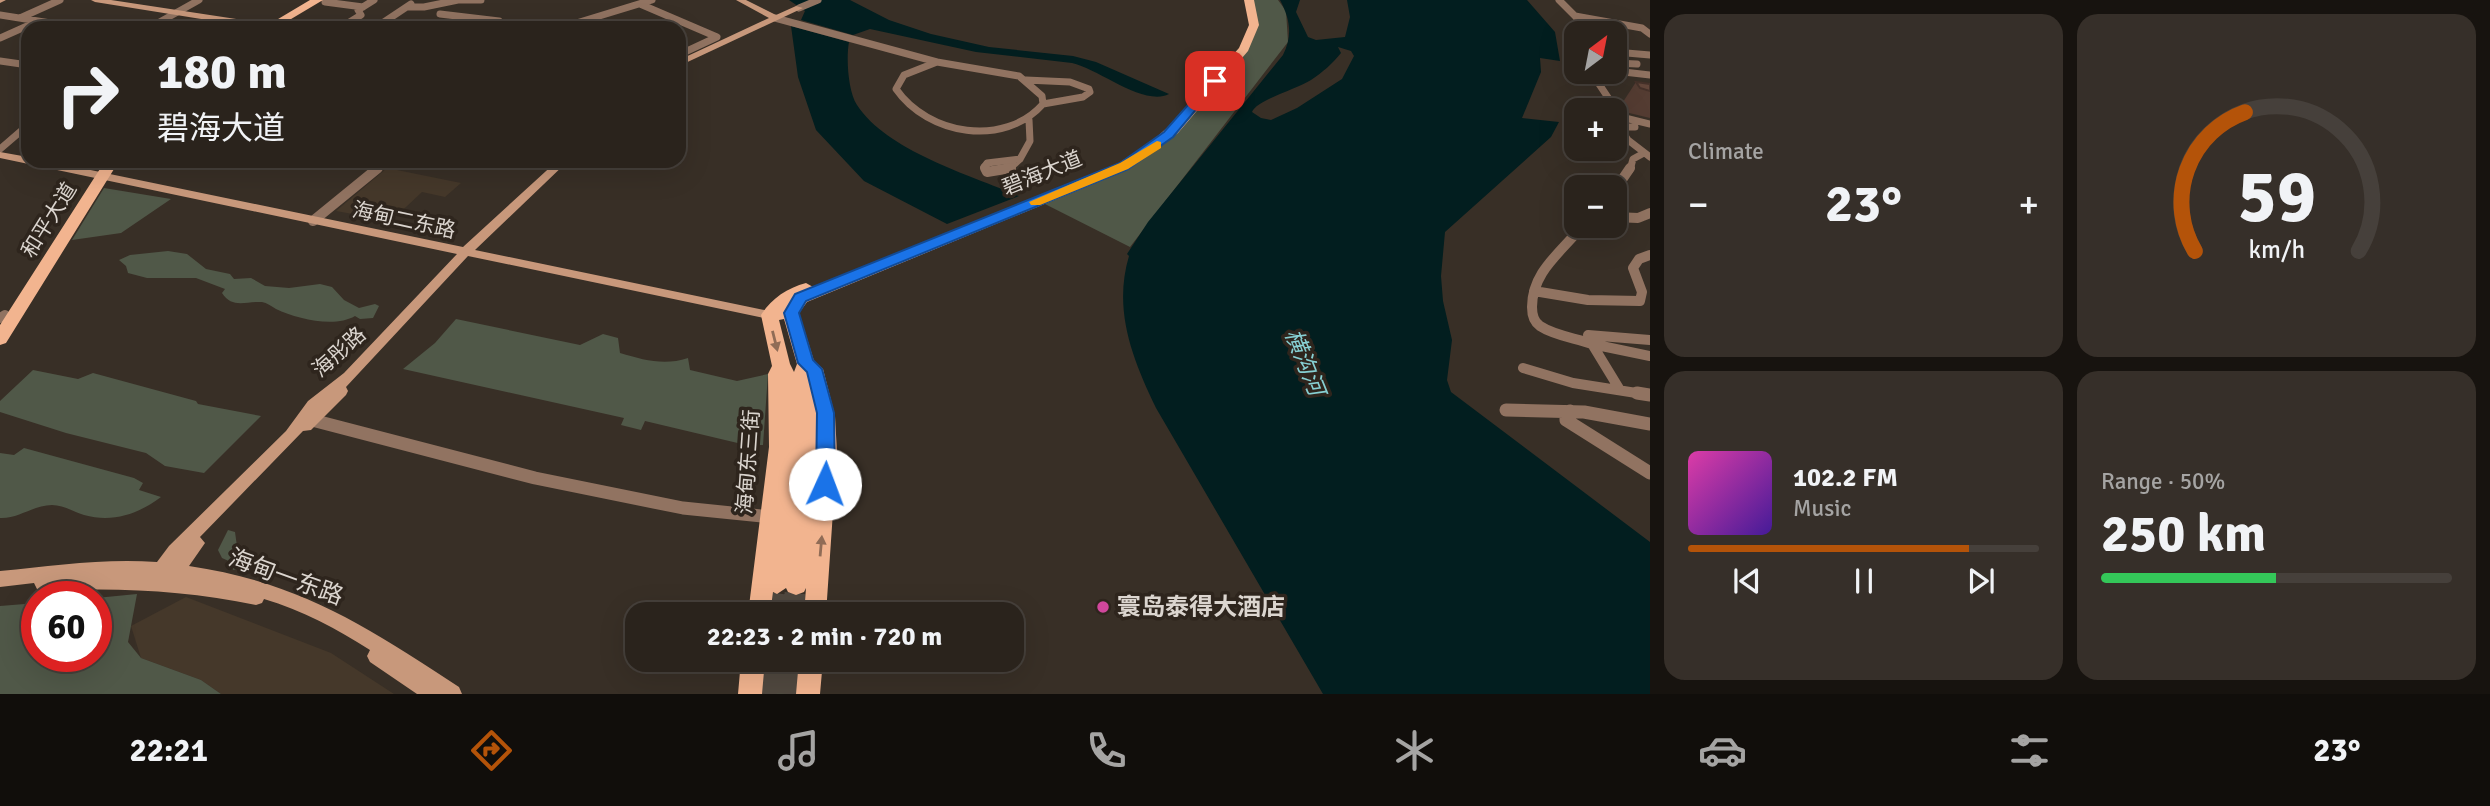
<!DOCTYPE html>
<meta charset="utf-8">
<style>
:root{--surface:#2a231c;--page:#362f29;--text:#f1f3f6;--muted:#a5a4a3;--line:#46403b;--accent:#b45309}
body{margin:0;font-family:Signika,"Noto Sans SC",sans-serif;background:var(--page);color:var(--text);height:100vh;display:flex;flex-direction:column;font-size:26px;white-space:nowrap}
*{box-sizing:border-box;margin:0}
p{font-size:23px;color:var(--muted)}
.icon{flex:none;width:38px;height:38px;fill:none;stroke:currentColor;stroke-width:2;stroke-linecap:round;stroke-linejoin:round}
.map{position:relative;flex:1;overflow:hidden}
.sheet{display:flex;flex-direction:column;gap:14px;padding:14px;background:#17130f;width:840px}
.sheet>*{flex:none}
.guide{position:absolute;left:21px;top:21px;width:665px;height:147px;border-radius:21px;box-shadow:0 7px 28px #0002,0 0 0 2px var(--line);background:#2a231c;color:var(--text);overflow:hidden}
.needle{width:46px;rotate:32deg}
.controls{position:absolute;left:1564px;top:21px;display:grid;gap:14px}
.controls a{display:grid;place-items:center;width:63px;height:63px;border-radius:14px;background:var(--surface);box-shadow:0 7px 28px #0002,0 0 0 2px var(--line);font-size:35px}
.speed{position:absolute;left:21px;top:581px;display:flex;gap:14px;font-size:35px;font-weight:700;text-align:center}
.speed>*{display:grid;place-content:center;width:91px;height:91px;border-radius:50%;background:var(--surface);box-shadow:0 7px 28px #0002,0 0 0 2px var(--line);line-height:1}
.speed .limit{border:10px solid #d22;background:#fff;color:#111}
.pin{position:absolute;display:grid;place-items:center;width:60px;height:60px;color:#fff;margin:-30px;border-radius:14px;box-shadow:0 4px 10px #0006}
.me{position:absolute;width:77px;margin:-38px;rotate:2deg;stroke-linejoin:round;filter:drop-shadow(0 0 5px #0008)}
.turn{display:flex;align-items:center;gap:24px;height:147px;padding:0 21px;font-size:32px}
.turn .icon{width:91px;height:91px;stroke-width:2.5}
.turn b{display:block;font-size:49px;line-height:60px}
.big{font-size:52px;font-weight:700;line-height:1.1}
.sheet .widget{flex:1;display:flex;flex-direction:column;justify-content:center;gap:10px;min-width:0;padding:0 24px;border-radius:21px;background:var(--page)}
.sheet .dial{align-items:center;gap:0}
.dial svg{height:182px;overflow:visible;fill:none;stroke:var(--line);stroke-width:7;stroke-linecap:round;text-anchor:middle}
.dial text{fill:var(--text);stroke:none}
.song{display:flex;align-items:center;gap:21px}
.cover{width:84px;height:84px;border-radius:10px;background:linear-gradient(135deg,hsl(320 70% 55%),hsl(260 70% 35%))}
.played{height:7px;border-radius:4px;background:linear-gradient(90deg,var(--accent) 80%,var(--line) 80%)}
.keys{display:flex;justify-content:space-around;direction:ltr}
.heat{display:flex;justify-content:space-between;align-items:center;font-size:38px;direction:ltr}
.charge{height:10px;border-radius:5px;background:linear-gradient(90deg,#34c759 50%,var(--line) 0)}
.sheet .tiles{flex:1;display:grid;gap:14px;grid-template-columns:repeat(2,1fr)}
.trip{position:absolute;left:625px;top:602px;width:399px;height:70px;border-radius:21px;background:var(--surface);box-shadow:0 7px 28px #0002,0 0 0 2px var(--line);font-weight:700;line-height:70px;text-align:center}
.tab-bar{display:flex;height:112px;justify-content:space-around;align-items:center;background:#110e0b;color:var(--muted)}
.tab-bar .icon{width:49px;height:49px}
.tab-bar .active{color:var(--accent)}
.tab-bar b{font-size:32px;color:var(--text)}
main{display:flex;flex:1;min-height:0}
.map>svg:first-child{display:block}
.built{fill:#45382a}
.green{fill:#505848}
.water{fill:#021e1f;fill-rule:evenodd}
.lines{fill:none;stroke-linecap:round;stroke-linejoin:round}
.primary-tunnel{stroke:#50483f;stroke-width:21;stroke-dasharray:21 10;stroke-linecap:butt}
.street-far2{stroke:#917361;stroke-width:7}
.street-far1{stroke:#917361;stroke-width:10}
.street{stroke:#917361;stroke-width:13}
.secondary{fill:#c8987b;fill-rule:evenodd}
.primary{fill:#f2b48f;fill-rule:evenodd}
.wall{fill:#543c32}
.building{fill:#62463a;stroke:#453129;stroke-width:2}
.oneway{fill:#906c56}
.route{fill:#1a73e8;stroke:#114b97;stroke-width:2}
.slow{fill:#f59e0b}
.hotel-dot{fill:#d1479c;stroke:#2e251d;stroke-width:2.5}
.labels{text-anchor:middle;stroke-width:7;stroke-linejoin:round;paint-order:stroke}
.street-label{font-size:21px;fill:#dbd5cf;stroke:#2e251d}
.water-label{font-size:23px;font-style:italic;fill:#87d0d3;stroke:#2e251d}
.near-street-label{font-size:24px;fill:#dbd5cf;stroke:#2e251d}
.near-poi-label{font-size:24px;font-weight:bold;fill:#dbd5cf;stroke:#2e251d;text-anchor:start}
</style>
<main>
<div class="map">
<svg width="1650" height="694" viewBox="0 0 1650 694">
<rect width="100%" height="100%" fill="#382f26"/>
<path class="built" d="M 387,168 L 461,183 L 445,197 L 422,192 L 391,221 L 336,211 Z
M 186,597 L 331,653 L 394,694 L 221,694 L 201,680 L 141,658 L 131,626 Z"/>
<path class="green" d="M 1248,0 L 1278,0 L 1286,11 L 1288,42 L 1130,247 L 1039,201 L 1124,166 L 1169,134 L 1249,40 L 1253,30 Z
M 104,188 L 171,199 L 121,233 L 72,240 Z
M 168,251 L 187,254 L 206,269 L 230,274 L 234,279 L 251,278 L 265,286 L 289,288 L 320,284 L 332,287 L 344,300 L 359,308 L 375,304 L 379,306 L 373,318 L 360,319 L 355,316 C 335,328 297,319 276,309 C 271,306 267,303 262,302 C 246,301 232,309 222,293 L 225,289 L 196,278 L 147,278 L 128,273 L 126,266 L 119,260 L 130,255 Z
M 456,319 L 580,345 L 603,334 L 618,338 L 620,353 C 644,360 664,366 688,358 L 690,370 L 737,381 L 768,374 L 763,445 L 746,445 L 645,421 L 641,430 L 621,425 L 624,418 L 403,369 L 435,343 Z
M 33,370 L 78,379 L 93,373 L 196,401 L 198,404 L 261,416 L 204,473 L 165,466 L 146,453 L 66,433 L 0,412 L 0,401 Z
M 24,448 L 134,478 L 143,483 L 139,490 L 161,497 C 138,514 113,523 84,515 C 74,512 63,505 52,505 C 34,505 18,519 0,518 L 0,453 L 14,455 Z
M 228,530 L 235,532 L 240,568 L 233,570 L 233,563 L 222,558 L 218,550 Z
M 137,594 L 128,642 L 141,658 L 201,680 L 221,694 L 0,694 L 0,606 L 37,603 L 37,656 L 96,656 L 96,598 Z
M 769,663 L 794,666 L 791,694 L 765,694 Z"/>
<path class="water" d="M 789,0 L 850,0 L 889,20 L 931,34 L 989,47 L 1073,56 L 1096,62 L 1169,94 C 1144,107 1099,69 1072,63 L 976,52 L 870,29 L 853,35 L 801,20 L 805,11 Z
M 1280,0 L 1300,0 L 1296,12 L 1308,37 L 1316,40 L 1345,37 L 1350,17 L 1347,0 L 1527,0 L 1555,32 L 1560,61 L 1540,58 L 1541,72 L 1522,118 L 1559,122 L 1551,137 L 1445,232 L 1441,276 L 1443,301 L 1452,340 L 1447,380 L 1451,392 L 1650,542 L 1650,694 L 1323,694 L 1156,408 C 1132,358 1113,310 1129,256 L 1127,254 L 1148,222 L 1283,55 C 1293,35 1290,19 1280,0 ZM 1338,47 L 1351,51 L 1354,56 L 1342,79 L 1297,108 L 1271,120 L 1261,118 L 1252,112 C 1257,100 1297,89 1311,80 C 1323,72 1332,64 1341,53 Z
M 791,26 L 849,42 C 846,58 848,91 857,105 C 887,151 970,175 1019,196 L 947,224 L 864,181 L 816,130 L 798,77 Z"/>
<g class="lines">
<path class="primary-tunnel" d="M 773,614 L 777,584
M 793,614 L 796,585
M 766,694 L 768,660
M 787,694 L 789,660"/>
<path class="street-far2" d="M 461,0 L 481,0
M 1559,0 L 1575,16
M 325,2 L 363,7
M 640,4 L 717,37 L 687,51
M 407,7 L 424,7 L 458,0
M 799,8 L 818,0
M 440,14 L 499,21 L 490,28
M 0,15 L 82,28
M 20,18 L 60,0
M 775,18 L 937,62
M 149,28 L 199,0
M 340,28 L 361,15 L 358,10 L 374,0
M 375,28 L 411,4
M 560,28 L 652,0
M 1589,33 L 1575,16 L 1642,28 L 1650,34
M 1577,36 L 1571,36 L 1577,45
M 0,38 L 36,22
M 1615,52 L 1650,55
M 0,61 L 28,65
M 937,62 L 1019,76 L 1042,96 L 1043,104 C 1004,148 928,135 896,89 L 904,75 Z
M 1577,62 L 1570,64 L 1577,71
M 1615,63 L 1637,64
M 1615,71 L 1650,75
M 1579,72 L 1593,75 L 1603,72
M 1593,75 L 1621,117 L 1650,124
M 1026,80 L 1070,82 L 1089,89 L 1090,92 L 1083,97 L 1043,104
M 1635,127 L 1619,127 L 1628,140 L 1650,157
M 0,149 L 28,125
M 1020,159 L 1030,141 L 1029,120
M 375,170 L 386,161
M 986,170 L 984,167 L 987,163 L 1020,159
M 1008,170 L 1020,159
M 1630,170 L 1633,159 L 1644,153"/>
<path class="street-far1" d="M 985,168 L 987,172 L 1011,168
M 1615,190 L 1630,168
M 1615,217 L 1638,218 L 1650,213
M 313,221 L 378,168
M 1582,226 C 1562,252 1532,271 1532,307 C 1532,315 1534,322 1540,326 C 1555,336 1576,338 1592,344 L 1620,390
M 1534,291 L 1588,300 L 1640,301 L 1642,292 L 1633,268 L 1639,259 L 1650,255
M 0,318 L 5,315
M 1588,335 L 1650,340
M 1592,344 L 1650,356
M 1523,368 L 1573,383 L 1649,395"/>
<path class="street" d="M 1637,393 L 1650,395
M 1506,410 L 1584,412 L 1650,424
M 1570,411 L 1566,414 L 1566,420 L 1650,473
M 312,420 L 535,478 L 683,508 L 771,517"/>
<path class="secondary" d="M 0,0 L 6,0 L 0,3 Z
M 91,0 L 111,0 L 262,23 L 266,20 L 299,28 L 258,28 L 95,2 Z
M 736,0 L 746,0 L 776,15 L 796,6 L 803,8 L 679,66 L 679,60 L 769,18 Z
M 0,152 L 28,157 L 28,161 L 47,161 L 463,247 L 557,161 L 568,161 L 475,250 L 769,311 L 776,315 L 769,319 L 468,256 L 346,387 L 348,391 L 346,395 L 311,430 L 303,431 L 200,537 L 205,543 L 189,566 C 299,582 368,627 459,687 L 462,694 L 417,694 L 370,662 L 367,656 L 370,650 C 337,629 302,610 264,599 L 262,603 L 256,605 C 185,590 115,587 43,591 L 37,589 L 34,583 L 0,587 L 0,571 C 53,566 104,558 157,562 L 169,546 L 286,431 L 308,401 L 344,373 L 457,254 L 0,158 Z"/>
<path class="primary" d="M 310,0 L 323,0 L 276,28 L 263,28 Z
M 1244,0 L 1254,0 L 1259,25 L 1248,51 L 1178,133 L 1129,169 L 807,302 L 799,313 L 814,361 L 823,369 L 835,416 L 837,453 L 826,614 L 804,614 L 806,588 L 804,592 L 796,595 L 788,592 L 786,588 L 777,594 L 773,592 L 770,614 L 748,614 L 769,447 L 768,374 L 772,366 L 761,315 C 771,299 787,288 806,283 L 813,287 L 1119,163 L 1151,142 L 1168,127 L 1239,48 L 1249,25 ZM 784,319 L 797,364 L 794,372 L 790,364 L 779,320 Z
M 105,161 L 119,161 L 6,343 L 0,345 L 0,325 Z
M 741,660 L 765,660 L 762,694 L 738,694 Z
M 799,660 L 823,660 L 820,694 L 796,694 Z"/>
</g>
<path class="wall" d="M 1636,82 L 1650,84 L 1650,118 L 1625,112 L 1621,105 Z"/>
<path class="building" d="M 1636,82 L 1650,84 L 1650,91 L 1640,88 Z"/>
<defs><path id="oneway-solid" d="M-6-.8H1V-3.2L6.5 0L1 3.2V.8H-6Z" transform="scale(1.75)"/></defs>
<g class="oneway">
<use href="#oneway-solid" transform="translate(775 341) rotate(76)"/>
<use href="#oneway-solid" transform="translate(821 546) rotate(-85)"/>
</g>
<path class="route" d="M 1211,79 L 1220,81 L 1173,137 L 1128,169 L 806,301 L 799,313 L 813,360 L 822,369 L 834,413 L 835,484 L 832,489 L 825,492 L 819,489 L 816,484 L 817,413 L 807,372 L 798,363 L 784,313 L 795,294 L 1120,163 L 1164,132 Z"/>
<path class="slow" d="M 1157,141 L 1161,142 L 1161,148 L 1128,169 L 1040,205 L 1031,205 L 1029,202 L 1120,163 Z"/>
<circle class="hotel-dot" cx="1103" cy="607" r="7"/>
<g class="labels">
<g class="street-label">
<text transform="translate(1042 173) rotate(-22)" y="7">碧海大道</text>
<text transform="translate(49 220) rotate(-58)" y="7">和平大道</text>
<text transform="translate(404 220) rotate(12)" y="7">海甸二东路</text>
<text transform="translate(339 352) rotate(-42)" y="7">海彤路</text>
<text transform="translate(748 462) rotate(-86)" y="7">海甸东三街</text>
</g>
<g class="water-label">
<text transform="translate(1305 362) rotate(68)" y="8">横沟河</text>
</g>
<g class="near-street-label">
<text transform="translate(286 577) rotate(20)" y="8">海甸一东路</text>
</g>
<g class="near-poi-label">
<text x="1117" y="615">寰岛泰得大酒店</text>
</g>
</g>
</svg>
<div class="controls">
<a><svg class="needle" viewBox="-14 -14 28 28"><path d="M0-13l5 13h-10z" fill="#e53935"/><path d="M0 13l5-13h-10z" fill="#a5a4a3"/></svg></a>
<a>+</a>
<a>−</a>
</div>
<div class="speed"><div class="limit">60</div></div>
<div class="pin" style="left:1215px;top:81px;background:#d93025"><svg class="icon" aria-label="arrive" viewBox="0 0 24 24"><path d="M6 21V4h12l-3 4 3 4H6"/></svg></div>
<svg class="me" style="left:825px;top:484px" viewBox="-20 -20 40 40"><circle r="19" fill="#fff"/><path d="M0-13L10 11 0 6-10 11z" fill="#1a73e8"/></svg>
<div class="trip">22:23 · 2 min · 720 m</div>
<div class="guide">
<div class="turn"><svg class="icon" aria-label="right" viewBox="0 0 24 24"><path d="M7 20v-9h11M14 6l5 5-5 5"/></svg><div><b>180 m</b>碧海大道</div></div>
</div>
</div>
<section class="sheet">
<div class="tiles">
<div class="widget"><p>Climate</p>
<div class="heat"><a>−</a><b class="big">23°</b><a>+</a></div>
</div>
<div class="widget dial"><svg viewBox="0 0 100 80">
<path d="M14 69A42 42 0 1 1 86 69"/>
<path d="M14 69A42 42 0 0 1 36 8" stroke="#b45309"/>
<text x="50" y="56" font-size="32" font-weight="700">59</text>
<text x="50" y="72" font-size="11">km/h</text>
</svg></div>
<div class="widget">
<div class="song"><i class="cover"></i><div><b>102.2 FM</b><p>Music</p></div></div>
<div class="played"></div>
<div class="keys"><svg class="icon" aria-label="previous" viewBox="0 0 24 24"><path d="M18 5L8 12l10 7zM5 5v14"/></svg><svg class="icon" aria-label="pause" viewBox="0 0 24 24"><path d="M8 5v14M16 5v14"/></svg><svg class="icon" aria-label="next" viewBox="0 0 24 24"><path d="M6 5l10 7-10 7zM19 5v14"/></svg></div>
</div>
<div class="widget"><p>Range · 50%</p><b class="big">250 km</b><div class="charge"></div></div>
</div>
</section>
</main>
<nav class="tab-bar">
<b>22:21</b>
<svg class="icon active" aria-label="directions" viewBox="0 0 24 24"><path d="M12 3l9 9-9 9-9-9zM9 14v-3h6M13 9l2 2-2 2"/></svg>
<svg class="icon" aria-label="music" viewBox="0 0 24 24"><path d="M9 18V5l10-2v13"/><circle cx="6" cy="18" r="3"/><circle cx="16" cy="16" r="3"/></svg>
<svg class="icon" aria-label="phone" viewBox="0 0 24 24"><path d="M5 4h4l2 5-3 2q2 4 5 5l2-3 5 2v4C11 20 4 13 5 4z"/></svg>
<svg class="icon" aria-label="climate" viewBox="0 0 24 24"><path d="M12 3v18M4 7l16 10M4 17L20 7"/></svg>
<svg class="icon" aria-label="car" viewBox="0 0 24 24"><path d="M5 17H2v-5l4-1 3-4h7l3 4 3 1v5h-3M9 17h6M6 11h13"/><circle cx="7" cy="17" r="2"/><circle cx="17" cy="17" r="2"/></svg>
<svg class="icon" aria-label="filters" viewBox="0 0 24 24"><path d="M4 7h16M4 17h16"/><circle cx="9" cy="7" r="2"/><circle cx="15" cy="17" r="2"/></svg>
<b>23°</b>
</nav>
